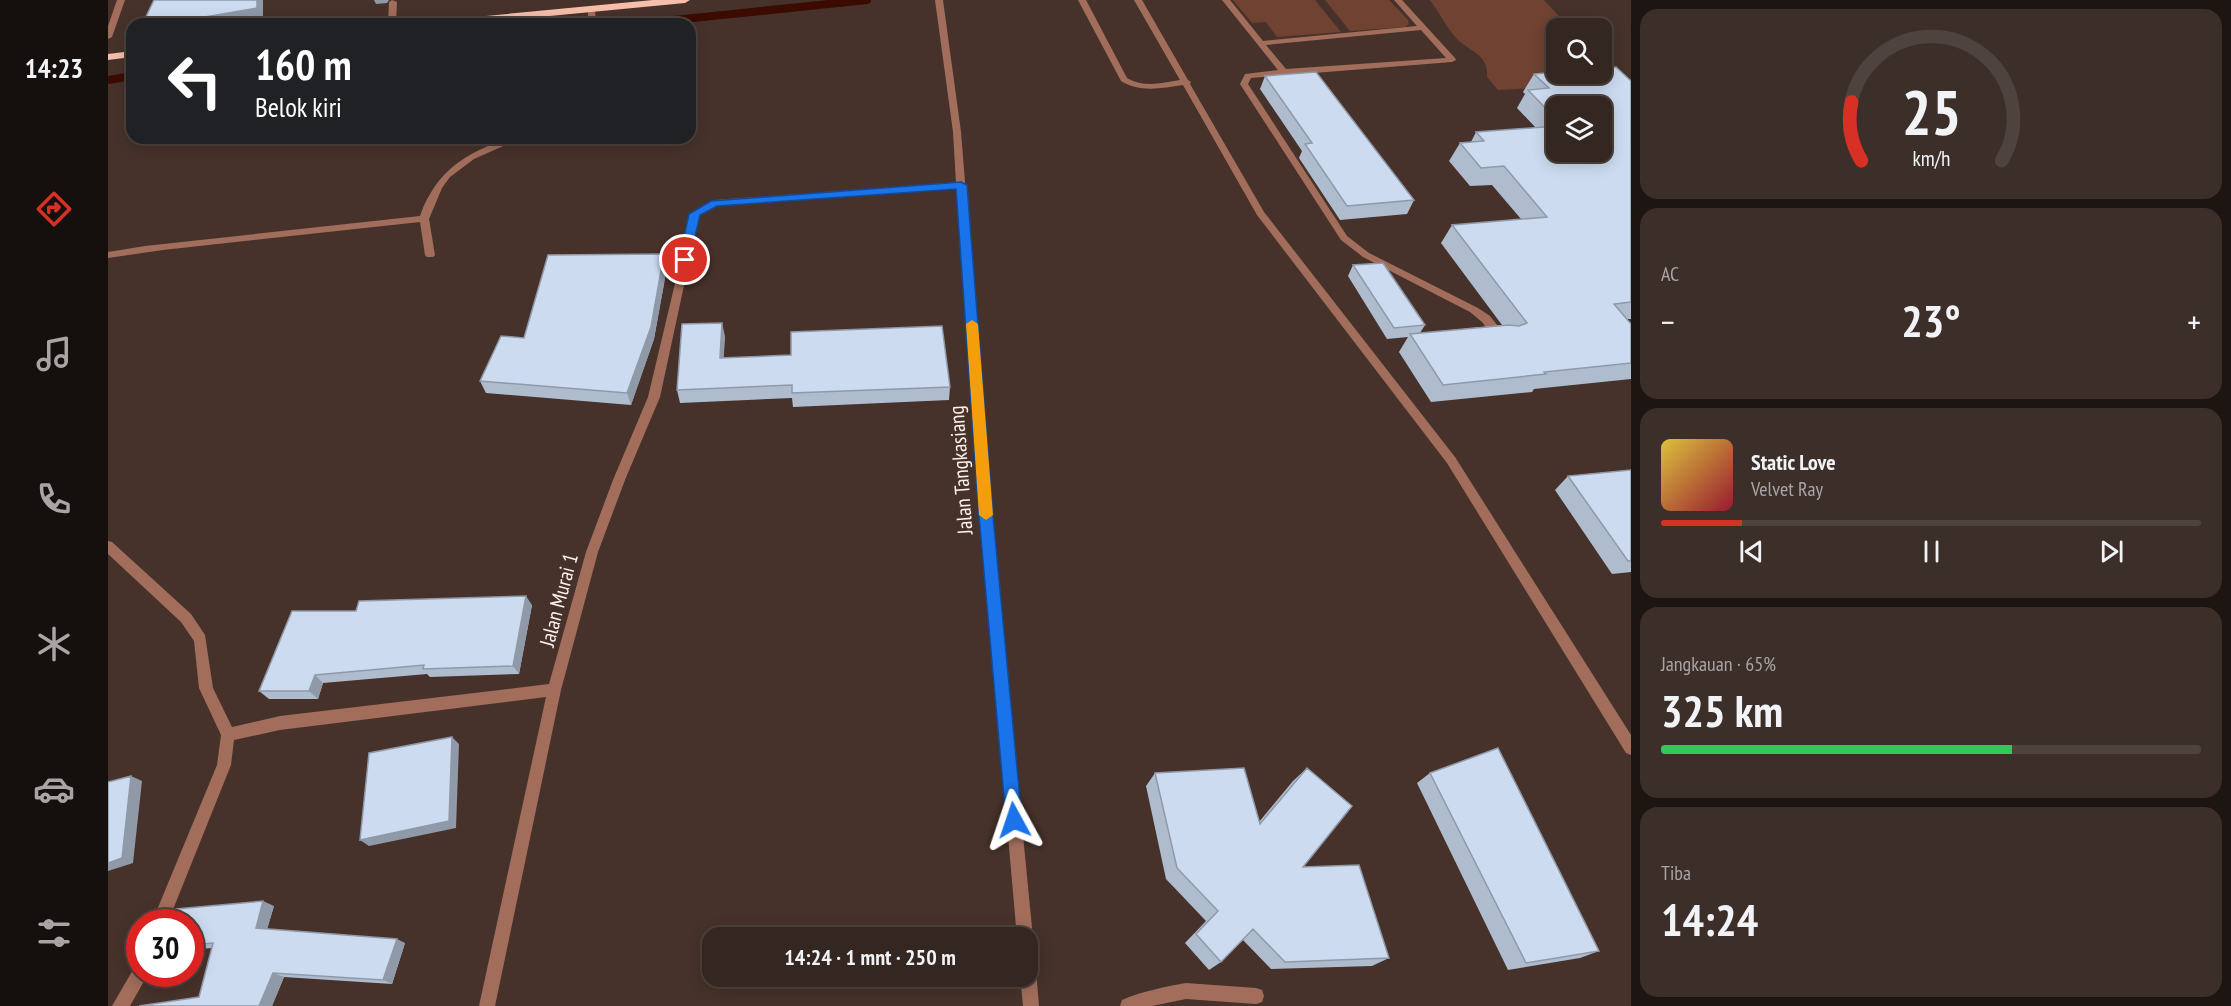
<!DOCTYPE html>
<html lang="id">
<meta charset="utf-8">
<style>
:root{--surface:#342620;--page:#3c2e29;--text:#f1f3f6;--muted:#a9a5a5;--line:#4e433e;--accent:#d93025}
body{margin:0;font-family:"PT Sans Narrow",sans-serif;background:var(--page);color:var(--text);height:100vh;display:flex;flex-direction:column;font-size:22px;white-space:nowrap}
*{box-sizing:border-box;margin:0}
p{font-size:20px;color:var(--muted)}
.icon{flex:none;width:33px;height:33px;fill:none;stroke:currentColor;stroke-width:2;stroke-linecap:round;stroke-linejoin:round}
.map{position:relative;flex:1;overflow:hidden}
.drawer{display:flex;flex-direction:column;gap:9px;padding:9px;background:#1d1512;width:600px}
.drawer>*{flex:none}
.top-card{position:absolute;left:18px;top:18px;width:570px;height:126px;border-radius:18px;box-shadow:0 3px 15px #0003,0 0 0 2px var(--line);background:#202124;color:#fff;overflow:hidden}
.buttons{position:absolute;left:1438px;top:18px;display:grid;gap:12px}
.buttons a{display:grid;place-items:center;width:66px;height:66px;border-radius:12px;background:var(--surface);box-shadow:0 3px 15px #0003,0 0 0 2px var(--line);font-size:30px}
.speed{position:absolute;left:18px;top:909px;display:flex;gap:12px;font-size:30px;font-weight:700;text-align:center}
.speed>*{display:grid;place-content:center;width:78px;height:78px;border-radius:50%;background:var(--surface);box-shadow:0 3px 15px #0003,0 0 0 2px var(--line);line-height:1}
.speed .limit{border:9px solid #d22;background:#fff;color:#111}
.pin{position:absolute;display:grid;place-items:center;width:51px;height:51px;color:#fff;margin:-26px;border:3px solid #fff;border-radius:50%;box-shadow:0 2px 6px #0007}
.me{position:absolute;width:66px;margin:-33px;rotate:355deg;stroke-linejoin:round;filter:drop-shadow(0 0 4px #0008)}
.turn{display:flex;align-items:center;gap:21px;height:126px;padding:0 30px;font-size:27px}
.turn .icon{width:78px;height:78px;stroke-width:2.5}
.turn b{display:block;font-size:42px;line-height:51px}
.big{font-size:45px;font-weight:600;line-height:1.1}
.drawer .widget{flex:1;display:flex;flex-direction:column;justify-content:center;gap:9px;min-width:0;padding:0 21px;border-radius:18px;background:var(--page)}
.drawer .dial{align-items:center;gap:0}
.dial svg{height:156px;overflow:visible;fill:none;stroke:var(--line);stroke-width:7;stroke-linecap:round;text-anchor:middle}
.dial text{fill:var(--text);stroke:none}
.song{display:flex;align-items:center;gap:18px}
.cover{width:72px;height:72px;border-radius:9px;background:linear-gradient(135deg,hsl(50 70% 55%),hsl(350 70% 35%))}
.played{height:6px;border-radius:3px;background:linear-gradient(90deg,var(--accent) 15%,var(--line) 15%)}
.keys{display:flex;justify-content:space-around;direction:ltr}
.heat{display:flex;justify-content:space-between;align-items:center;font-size:33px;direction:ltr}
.charge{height:9px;border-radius:4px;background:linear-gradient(90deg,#34c759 65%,var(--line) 0)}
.trip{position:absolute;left:594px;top:927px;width:336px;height:60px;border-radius:18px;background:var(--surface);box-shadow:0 3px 15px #0003,0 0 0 2px var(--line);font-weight:600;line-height:60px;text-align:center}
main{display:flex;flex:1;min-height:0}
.tab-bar{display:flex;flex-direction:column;width:108px;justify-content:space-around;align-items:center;background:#150f0d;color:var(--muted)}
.tab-bar .icon{width:42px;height:42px}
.tab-bar .selected{color:var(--accent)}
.tab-bar b{font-size:27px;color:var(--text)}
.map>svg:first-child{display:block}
.green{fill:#704231}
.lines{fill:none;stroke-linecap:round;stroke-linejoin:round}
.stream{stroke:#3c0b00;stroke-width:8}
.service{fill:#a26e5b;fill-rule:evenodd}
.minor{fill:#a26e5b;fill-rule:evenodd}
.trunk{fill:#f7beab;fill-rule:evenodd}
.wall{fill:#afbcce;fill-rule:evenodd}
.shaded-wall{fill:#8f99a8}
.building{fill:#ccdbf0;stroke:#8f99a8;stroke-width:1.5}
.route{fill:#1a73e8;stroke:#114b97;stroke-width:1.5}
.slow{fill:#f59e0b}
.labels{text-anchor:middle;stroke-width:6;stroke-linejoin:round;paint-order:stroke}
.street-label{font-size:21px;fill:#fef0eb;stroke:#46322a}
</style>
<main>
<nav class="tab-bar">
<b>14:23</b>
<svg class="icon selected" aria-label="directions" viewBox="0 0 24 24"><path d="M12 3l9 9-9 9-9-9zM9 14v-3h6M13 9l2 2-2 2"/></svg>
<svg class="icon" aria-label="music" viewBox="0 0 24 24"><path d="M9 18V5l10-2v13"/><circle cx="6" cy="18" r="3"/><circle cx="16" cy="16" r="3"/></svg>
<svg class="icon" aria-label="phone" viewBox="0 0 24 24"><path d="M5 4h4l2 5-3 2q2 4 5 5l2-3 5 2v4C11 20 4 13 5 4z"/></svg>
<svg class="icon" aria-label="climate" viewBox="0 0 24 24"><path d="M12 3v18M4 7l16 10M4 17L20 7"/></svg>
<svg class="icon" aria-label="car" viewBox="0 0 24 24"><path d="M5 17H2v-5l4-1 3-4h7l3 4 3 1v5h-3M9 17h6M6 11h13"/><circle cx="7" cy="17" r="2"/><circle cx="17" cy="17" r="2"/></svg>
<svg class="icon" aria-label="filters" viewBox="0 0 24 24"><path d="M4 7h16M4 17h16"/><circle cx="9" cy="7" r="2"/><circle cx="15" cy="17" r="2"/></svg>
</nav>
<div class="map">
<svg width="1523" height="1006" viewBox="0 0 1523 1006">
<rect width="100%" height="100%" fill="#46322a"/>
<path class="green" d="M 1125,0 L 1207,0 L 1233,32 L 1169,37 L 1158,22 L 1144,23 Z
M 1217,0 L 1281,0 L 1300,20 L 1301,24 L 1297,27 L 1242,31 Z
M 1322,0 L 1436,0 L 1462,28 L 1449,28 L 1449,74 L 1494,74 L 1494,62 L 1513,83 L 1390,90 L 1379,77 C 1381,54 1362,52 1349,39 C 1339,28 1331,12 1322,0 Z"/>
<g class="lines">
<path class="stream" d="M 527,24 L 759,0
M 0,80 L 24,76"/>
<path class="service" d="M 284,0 L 289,2 L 288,24 L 280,24 L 281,2 Z
M 970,0 L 978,0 L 1019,78 C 1036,88 1054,83 1072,80 L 1026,0 L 1034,0 L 1080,80 L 1083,82 L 1082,84 L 1156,212 L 1347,457 L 1523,735 L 1523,755 L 1518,753 L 1339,463 L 1149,215 L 1075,85 C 1053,88 1033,93 1013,81 Z
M 1114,0 L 1122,0 L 1155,41 L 1309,26 L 1286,0 L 1294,0 L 1347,58 L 1348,60 L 1344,62 L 1143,78 L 1140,84 L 1239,236 L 1261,253 L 1370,308 L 1382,316 L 1397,335 L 1398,338 L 1397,341 L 1389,341 L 1374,322 L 1362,312 L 1255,257 L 1233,240 L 1132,84 L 1137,74 L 1170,70 ZM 1313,30 L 1338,58 L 1178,69 L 1158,45 Z"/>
<path class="minor" d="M 9,0 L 17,0 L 4,37 L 0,39 L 0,26 Z
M 827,0 L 835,0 L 853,132 L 884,516 L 925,938 L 923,944 L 920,945 L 920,938 L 909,938 L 872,516 L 849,188 L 609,206 L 591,216 L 552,397 L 517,480 L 490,552 L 453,690 L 387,1006 L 371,1006 L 438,697 L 172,730 L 126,740 L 123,765 L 60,922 L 44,922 L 109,765 L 113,735 L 91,688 L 86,641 L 73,622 L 0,554 L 0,541 L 4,542 L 83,614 L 97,635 L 105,688 L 124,727 L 172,716 L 441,684 L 478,552 L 505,480 L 540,397 L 584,212 L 607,200 L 848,183 L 845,132 Z
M 480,8 L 487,10 L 488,24 L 480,24 Z
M 401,138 L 413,138 L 366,159 L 342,177 L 334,188 L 321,219 L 327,255 L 325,257 L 319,257 L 317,255 L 312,222 L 55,250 L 0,258 L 0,252 L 37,246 L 312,216 C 328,171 357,153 401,138 Z
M 920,962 L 926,964 L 928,970 L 931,1006 L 915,1006 L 912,976 L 920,976 Z
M 32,966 L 32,974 L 40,974 L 22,1006 L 4,1006 L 26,968 Z
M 1078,983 L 1148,988 L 1154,990 L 1156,996 L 1154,1002 L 1148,1004 L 1078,999 L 1044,1006 L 1012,1006 L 1014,1000 C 1035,991 1056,987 1078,983 Z"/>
<path class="trunk" d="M 545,0 L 582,0 L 577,3 L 358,24 L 320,24 L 325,21 Z
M 24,51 L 24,57 L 0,60 L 0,54 Z"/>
</g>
<path class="wall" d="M 46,0 L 155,18 L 122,24 L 36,24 L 35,23 Z
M 1426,74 L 1523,81 L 1523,319 L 1519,319 L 1523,324 L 1523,379 L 1426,389 L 1424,392 L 1323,402 L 1291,352 L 1300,337 L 1279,339 L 1240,276 L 1245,265 L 1317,325 L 1312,333 L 1394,325 L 1333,243 L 1344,225 L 1413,219 L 1384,185 L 1362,186 L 1341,161 L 1352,143 L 1363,142 L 1368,132 L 1428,128 L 1409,108 L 1417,94 L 1415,92 ZM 1449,106 L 1494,152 L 1449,152 Z
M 1157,76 L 1306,200 L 1299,214 L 1232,220 L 1191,158 L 1194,151 L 1152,89 Z
M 556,254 L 559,267 L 546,339 L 523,405 L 378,393 L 372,381 L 416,338 Z
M 617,336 L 615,358 L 683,355 L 842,387 L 841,400 L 685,407 L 684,398 L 572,403 L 569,390 Z
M 1523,470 L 1523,572 L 1504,574 L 1447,490 L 1460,476 Z
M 424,605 L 411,674 L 322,677 L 319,674 L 215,683 L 210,699 L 161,699 L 151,691 L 248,611 Z
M 1199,768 L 1195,867 L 1281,958 L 1264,966 L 1163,969 L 1135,940 L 1113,962 L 1101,970 L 1077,943 L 1098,921 L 1058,879 L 1038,786 L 1047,773 L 1151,822 L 1185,781 Z
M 1322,773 L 1491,951 L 1472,958 L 1400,970 L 1309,783 Z
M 166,906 L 159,929 L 297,943 L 284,984 L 176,977 L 164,1006 L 31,1006 L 91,997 L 104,948 L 82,950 L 82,922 Z"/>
<path class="shaded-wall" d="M 149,0 L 155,0 L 155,18 L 122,24 L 94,24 L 91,18 Z
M 266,0 L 281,0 L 279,3 L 268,4 Z
M 556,254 L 559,267 L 546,339 L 523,405 L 519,393 Z
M 614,323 L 617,336 L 615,372 L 612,358 Z
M 418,596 L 424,605 L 411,674 L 405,666 Z
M 207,675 L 215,683 L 210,699 L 201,691 Z
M 344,737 L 351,744 L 348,828 L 261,846 L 252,840 Z
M 23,776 L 34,781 L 25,863 L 0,871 L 0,863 Z
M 155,901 L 166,906 L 158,933 L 148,928 Z
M 289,939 L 297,943 L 284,984 L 275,980 Z
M 165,973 L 176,977 L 164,1006 L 151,1006 Z"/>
<path class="building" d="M 46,0 L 149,0 L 149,8 L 91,18 L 35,23 Z
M 1508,67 L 1523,81 L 1523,302 L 1506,304 L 1523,324 L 1523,363 L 1436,372 L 1438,374 L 1335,385 L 1302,334 L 1401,325 L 1411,326 L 1419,323 L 1344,225 L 1439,217 L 1396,166 L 1373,168 L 1352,143 L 1376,141 L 1368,132 L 1449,126 L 1449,152 L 1494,152 L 1494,106 L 1449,106 L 1449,120 L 1420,90 L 1441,88 L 1426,74 L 1449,72 L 1449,74 L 1494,74 L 1494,68 Z
M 1208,72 L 1306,200 L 1239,206 L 1197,144 L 1204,143 L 1157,76 Z
M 556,254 L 543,327 L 519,393 L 372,381 L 393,336 L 416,338 L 440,255 Z
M 1275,263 L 1317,325 L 1286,328 L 1245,265 Z
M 614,323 L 612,358 L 683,355 L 683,332 L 834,326 L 842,387 L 684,393 L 684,385 L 569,390 L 574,324 Z
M 1523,470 L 1523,561 L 1520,561 L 1460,476 Z
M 418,596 L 405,666 L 315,669 L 316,665 L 207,675 L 201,691 L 151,691 L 184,611 L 248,611 L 251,601 Z
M 344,737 L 341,821 L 252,840 L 261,753 Z
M 1390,748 L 1491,951 L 1418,963 L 1322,773 Z
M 1136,768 L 1152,824 L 1199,768 L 1244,806 L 1195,867 L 1251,865 L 1281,958 L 1177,962 L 1145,929 L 1113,962 L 1088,934 L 1110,911 L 1069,868 L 1047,773 Z
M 23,776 L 14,858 L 0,863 L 0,782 Z
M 155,901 L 148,928 L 289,939 L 275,980 L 165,973 L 151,1006 L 31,1006 L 91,997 L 105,943 L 82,945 L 82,922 L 64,922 L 68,909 Z"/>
<path class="route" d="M 853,182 L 859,185 L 885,516 L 914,820 L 912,826 L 906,829 L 900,826 L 898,820 L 871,516 L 848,189 L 609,206 L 592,215 L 581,262 L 571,260 L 581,214 L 603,201 Z"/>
<path class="slow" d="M 864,320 L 870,324 L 885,515 L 878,520 L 871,515 L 858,324 Z"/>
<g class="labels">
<g class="street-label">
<text transform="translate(853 470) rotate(-94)" y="7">Jalan Tangkasiang</text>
<text transform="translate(451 600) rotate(-75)" y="7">Jalan Murai 1</text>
</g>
</g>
</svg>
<div class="buttons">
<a><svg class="icon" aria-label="search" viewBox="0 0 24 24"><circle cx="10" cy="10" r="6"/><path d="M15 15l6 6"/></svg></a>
<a><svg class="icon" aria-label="layers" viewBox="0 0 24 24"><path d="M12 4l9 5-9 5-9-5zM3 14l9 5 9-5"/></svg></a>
</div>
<div class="speed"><div class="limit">30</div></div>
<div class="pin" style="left:577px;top:260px;background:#d93025"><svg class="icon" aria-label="arrive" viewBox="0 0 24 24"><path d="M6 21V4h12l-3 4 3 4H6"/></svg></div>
<svg class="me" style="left:906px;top:820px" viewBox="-20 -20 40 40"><path d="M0-17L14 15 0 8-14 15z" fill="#1a73e8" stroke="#fff" stroke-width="4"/></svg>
<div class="trip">14:24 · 1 mnt · 250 m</div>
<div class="top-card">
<div class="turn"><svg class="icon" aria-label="left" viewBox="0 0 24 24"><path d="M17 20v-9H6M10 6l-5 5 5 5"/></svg><div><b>160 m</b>Belok kiri</div></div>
</div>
</div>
<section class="drawer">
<div class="widget dial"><svg viewBox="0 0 100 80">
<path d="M14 69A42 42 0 1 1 86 69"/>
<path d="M14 69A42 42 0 0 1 9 39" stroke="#d93025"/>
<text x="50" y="56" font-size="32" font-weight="700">25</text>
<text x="50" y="72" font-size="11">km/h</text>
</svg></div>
<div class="widget"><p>AC</p>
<div class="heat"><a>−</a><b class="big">23°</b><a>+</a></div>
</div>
<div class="widget">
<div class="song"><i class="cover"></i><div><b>Static Love</b><p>Velvet Ray</p></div></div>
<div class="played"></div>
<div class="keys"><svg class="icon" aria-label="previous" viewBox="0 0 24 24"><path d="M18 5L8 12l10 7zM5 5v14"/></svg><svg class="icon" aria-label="pause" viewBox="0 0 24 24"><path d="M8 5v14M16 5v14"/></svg><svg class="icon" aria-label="next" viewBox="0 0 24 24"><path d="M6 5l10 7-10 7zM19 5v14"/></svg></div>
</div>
<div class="widget"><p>Jangkauan · 65%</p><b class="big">325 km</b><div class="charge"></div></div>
<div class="widget"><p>Tiba</p><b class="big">14:24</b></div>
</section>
</main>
